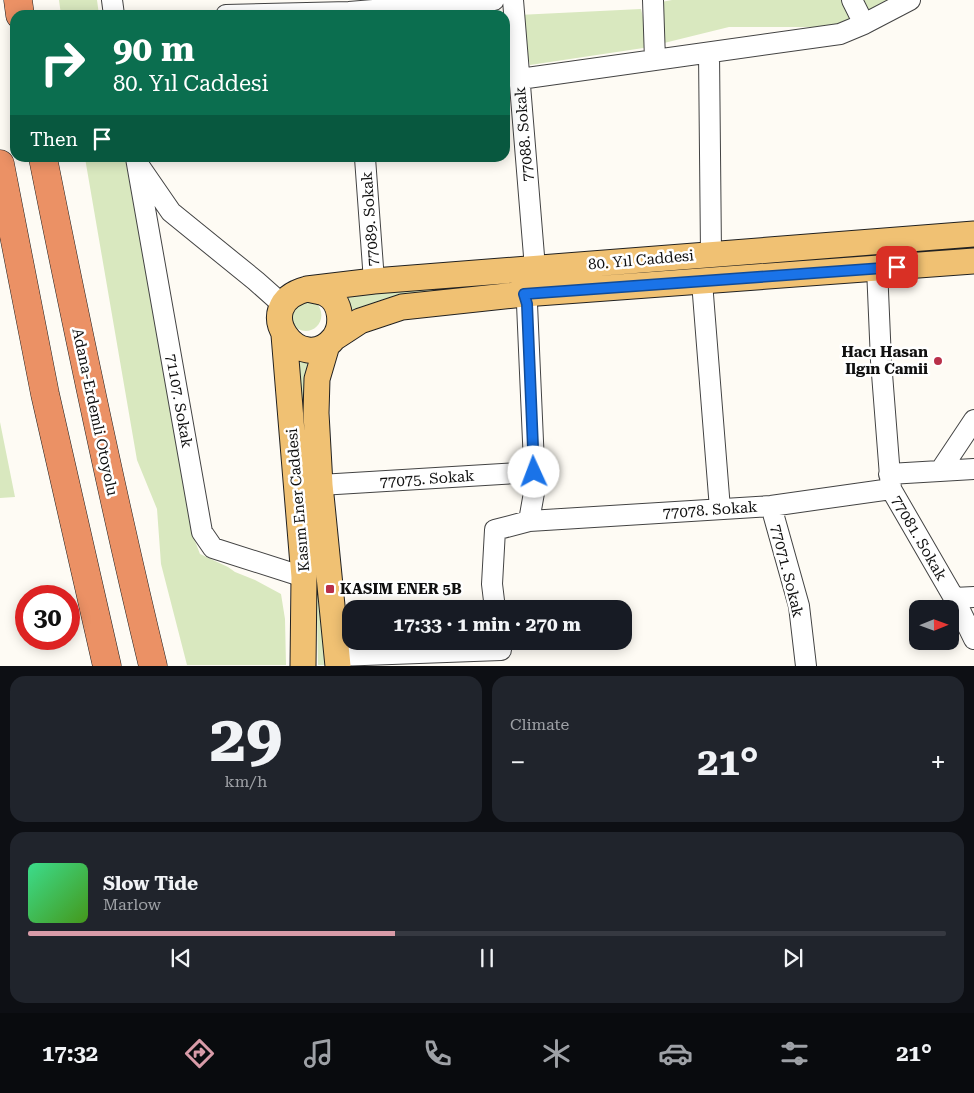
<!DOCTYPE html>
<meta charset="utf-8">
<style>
:root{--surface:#171b24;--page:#20242c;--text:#f1f3f6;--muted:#9ea1a6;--line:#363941;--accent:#d89ba8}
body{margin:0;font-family:"Roboto Serif",serif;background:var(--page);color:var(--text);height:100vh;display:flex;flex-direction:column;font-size:19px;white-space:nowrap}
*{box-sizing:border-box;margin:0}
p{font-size:16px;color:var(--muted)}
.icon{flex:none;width:28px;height:28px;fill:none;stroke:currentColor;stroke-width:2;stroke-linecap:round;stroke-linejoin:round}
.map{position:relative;height:666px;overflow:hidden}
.panel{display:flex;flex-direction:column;gap:10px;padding:10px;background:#0d0f14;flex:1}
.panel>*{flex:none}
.top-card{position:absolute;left:10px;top:10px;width:500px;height:152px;border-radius:15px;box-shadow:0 2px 12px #0003;background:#0b6e4f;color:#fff;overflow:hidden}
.needle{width:32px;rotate:89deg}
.controls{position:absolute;left:909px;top:600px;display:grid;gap:10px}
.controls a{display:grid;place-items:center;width:50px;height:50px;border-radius:10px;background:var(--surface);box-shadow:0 2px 12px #0003;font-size:25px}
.speed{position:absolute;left:15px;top:585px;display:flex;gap:10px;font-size:25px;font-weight:700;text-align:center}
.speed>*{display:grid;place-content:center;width:65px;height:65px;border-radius:50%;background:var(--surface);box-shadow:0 2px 12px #0003;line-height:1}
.speed .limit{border:8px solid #d22;background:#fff;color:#111}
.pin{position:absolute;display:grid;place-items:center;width:42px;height:42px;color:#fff;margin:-21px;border-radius:10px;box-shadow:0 2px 8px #0006}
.me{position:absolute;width:55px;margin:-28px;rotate:358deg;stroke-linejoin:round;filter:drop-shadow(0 0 4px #0008)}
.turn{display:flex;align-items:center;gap:18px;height:105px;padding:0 20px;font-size:22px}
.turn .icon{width:65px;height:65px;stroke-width:2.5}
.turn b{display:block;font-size:35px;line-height:42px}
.then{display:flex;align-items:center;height:48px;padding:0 20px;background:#0003;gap:10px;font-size:19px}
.big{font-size:38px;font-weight:700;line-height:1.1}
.panel .tile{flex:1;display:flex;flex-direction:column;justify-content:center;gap:8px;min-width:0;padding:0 18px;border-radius:15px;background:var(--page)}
.panel .dial{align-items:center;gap:0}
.dial b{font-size:65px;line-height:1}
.song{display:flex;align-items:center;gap:15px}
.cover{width:60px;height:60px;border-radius:8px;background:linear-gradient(135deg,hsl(150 70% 55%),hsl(100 70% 35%))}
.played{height:5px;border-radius:2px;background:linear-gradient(90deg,var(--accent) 40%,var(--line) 40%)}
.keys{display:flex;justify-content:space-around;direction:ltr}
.heat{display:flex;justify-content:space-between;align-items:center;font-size:28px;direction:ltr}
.panel .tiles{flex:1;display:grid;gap:10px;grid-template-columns:1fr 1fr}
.tile:last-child{grid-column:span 2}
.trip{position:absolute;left:342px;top:600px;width:290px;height:50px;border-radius:15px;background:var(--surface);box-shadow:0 2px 12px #0003;font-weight:700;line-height:50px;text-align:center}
.dock{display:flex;height:80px;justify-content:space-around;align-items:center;background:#090b0e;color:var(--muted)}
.dock .icon{width:35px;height:35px}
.dock .current{color:var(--accent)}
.dock b{font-size:22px;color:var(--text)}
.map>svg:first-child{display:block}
.green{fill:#d9e8bf}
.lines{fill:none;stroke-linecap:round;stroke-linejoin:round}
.minor-casing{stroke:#434343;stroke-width:22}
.major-casing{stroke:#212121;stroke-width:27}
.highway-casing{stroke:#212121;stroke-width:29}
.minor{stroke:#fff;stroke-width:20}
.major{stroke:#f0c173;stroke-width:25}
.highway{stroke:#eb9165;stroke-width:28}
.route-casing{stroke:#114b97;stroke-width:12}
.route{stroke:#1a73e8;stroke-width:9}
.poi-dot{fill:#b93049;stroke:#fff;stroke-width:2}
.labels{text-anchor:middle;stroke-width:5;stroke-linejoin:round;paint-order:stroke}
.street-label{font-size:15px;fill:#101010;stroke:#fff}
.poi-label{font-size:15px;font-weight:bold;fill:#101010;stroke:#fff;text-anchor:end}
</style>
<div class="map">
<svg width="974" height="666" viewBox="0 0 974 666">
<rect width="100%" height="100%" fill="#fefbf4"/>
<path class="green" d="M 59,0 L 97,0 L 99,15 L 61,15 Z
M 672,0 L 843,0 L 853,22 L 840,27 L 729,27 L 664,43 L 656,3 Z
M 862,0 L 892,0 L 868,13 Z
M 641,9 L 650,47 L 530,65 L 518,15 Z
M 85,158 L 125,158 L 195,541 L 200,554 L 228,567 L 235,572 L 255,580 L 281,594 L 285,619 L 286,665 L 187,665 L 161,564 L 157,509 L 137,460 Z
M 974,244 L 974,253 L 351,315 L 347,293 Z
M 315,301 C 334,321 306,344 291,322 L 294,302 Z
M 297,351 L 317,354 L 327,665 L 318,665 L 317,620 L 302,455 Z
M 0,422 L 15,497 L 0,498 Z"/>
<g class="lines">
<g class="minor-casing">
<path id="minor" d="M 112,0 L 114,15
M 513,0 L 535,268
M 653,0 L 655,60
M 852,0 L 864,24
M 226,15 L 349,12 L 494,0
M 709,53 L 711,254
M 520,79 L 840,34 L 864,24 L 910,0
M 136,158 L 202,532 L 213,548 L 304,577
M 365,158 L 374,281
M 140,167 L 171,212 L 256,281 L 283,305
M 877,268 L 881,361 L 891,489 L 954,598 L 974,639
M 702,282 L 720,509
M 524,294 L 527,304 L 535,487 L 529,521
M 940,471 L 974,420
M 889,474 L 974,469
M 320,485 L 534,472
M 771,506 L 799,606 L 806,666
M 954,598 L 974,597
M 495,609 L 492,584 L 495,530 L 529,521 L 771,506 L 891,489
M 337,656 L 501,650"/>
</g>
<g class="major-casing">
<path id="major" d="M 307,289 C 313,291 321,291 326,294 C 342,302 343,326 334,338 C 301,379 246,305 307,289 L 374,281 L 974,234
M 284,335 L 304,577 L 303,666
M 334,338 L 360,321 L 402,307 L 524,294 L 974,261
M 327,345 L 317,379 L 316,413 L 320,485 L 338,666"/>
</g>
<g class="highway-casing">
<path id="highway" d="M 18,0 L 20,15
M 43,158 C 77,328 112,497 153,666
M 0,164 L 45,394 L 107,666"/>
</g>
<use href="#minor" class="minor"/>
<use href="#major" class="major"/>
<use href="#highway" class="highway"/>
</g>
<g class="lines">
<g class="route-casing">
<path id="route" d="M 534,472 L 527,304 L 524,294 L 897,267"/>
</g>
<use href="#route" class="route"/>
</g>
<g class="poi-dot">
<circle cx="938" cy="361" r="5"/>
<rect x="325" y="584" width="10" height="10" rx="2.5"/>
</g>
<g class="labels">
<g class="street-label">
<text transform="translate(524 134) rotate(-95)" y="5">77088. Sokak</text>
<text transform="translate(370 219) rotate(-94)" y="5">77089. Sokak</text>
<text transform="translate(641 260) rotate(-5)" y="5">80. Yıl Caddesi</text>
<text transform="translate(179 401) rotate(80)" y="5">71107. Sokak</text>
<text transform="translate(95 412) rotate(78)" y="5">Adana-Erdemli Otoyolu</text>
<text transform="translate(427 479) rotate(-4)" y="5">77075. Sokak</text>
<text transform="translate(298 500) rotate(-95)" y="5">Kasım Ener Caddesi</text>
<text transform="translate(710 510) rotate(-4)" y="5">77078. Sokak</text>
<text transform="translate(919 538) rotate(60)" y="5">77081. Sokak</text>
<text transform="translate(787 571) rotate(76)" y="5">77071. Sokak</text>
</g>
<g class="poi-label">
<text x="928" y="357">Hacı Hasan<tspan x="928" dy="17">Ilgın Camii</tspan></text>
<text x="340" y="594" text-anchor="start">KASIM ENER 5B</text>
</g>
</g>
</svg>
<div class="controls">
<a><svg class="needle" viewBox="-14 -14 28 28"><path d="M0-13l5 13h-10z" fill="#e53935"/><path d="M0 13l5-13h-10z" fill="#9ea1a6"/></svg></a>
</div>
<div class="speed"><div class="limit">30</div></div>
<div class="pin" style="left:897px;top:267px;background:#d93025"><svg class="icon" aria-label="arrive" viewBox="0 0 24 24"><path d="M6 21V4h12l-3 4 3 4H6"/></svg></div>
<svg class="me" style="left:534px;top:472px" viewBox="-20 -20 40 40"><circle r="19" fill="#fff"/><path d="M0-13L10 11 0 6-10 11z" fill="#1a73e8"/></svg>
<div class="trip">17:33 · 1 min · 270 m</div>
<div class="top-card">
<div class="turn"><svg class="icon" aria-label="right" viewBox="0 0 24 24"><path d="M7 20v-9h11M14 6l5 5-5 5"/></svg><div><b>90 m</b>80. Yıl Caddesi</div></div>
<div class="then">Then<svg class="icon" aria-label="arrive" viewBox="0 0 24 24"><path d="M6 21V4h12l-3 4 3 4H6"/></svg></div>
</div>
</div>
<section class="panel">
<div class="tiles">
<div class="tile dial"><b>29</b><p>km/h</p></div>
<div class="tile"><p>Climate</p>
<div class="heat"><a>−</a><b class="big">21°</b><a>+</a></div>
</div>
<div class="tile">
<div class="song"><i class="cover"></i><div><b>Slow Tide</b><p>Marlow</p></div></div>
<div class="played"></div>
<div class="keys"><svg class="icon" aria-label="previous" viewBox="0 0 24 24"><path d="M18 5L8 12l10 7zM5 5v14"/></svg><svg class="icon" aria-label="pause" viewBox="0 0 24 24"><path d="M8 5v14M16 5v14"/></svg><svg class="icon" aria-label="next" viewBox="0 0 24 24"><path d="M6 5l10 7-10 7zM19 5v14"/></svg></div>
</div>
</div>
</section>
<nav class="dock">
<b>17:32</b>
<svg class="icon current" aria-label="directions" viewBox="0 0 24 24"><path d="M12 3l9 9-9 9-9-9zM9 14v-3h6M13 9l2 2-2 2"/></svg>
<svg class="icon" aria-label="music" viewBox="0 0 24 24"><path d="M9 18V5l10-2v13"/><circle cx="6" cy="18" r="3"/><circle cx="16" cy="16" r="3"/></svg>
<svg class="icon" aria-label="phone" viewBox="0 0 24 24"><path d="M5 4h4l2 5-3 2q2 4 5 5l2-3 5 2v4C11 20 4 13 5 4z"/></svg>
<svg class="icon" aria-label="climate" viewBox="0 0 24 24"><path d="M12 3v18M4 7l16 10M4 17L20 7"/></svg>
<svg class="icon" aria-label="car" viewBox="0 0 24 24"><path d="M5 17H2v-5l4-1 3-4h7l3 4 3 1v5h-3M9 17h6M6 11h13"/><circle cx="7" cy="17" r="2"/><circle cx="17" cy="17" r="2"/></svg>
<svg class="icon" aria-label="filters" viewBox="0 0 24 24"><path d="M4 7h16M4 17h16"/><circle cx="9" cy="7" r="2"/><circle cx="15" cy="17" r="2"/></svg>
<b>21°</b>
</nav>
